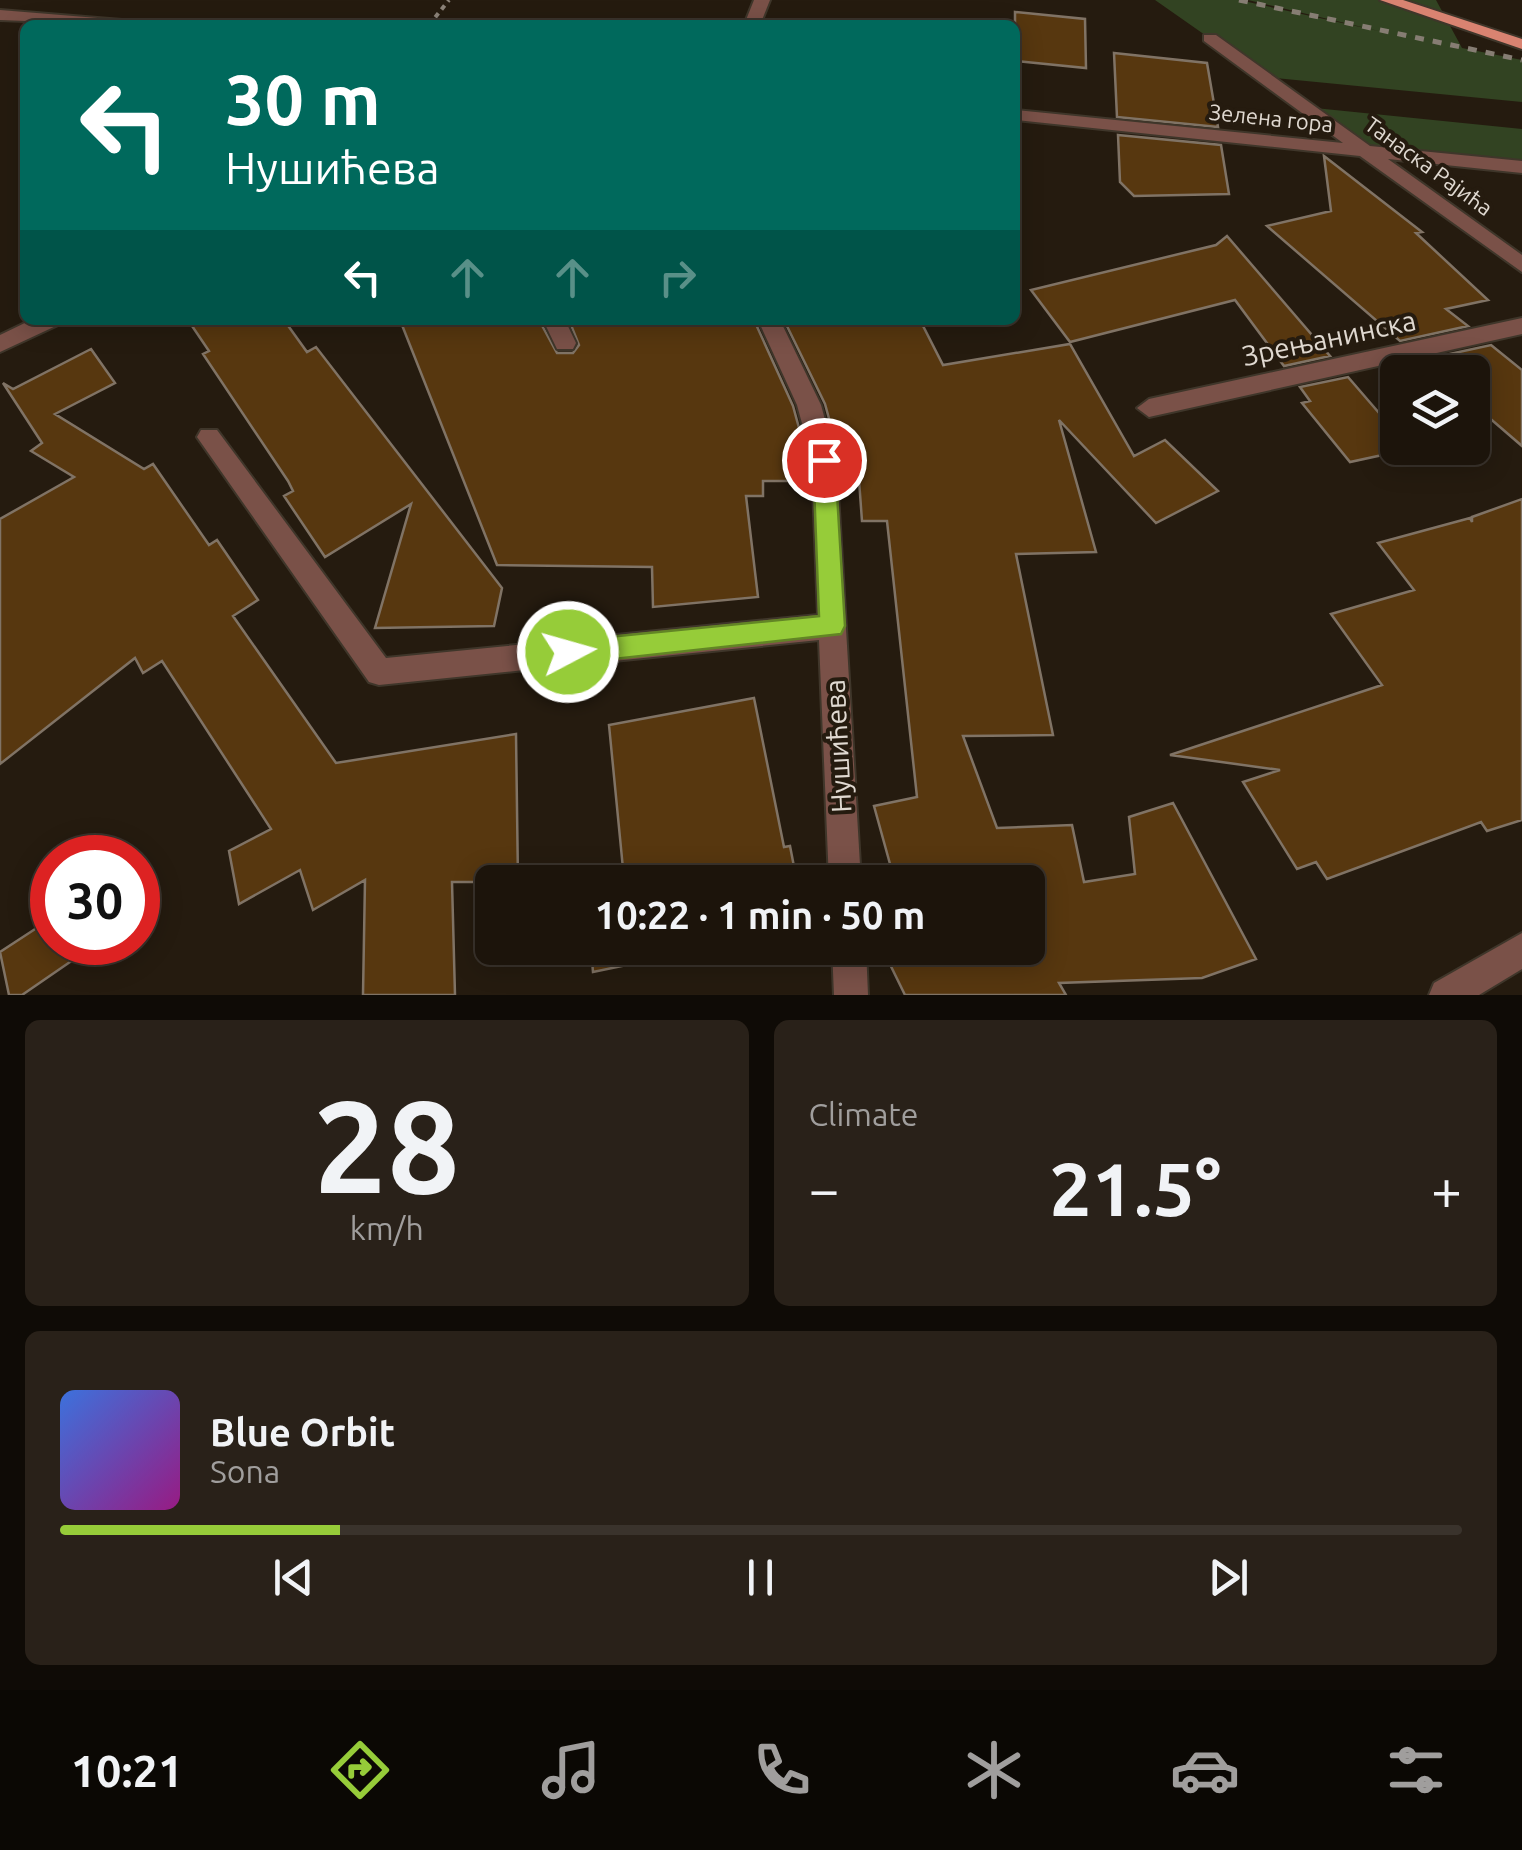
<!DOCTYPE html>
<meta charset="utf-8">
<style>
:root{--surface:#1c140b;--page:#292119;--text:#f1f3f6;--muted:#a09e9d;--line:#3a332c;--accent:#96cc39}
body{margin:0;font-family:Ubuntu,sans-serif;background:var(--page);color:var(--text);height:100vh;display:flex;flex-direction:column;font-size:38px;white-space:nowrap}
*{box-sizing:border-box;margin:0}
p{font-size:32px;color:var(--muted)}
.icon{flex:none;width:55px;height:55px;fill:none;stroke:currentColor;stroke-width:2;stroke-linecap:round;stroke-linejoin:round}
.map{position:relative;height:995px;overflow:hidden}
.drawer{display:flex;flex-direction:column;gap:25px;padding:25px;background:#0f0b06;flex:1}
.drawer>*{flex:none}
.banner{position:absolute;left:20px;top:20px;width:1000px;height:305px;border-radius:15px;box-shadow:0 5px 25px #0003,0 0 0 2px var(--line);background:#00695c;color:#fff;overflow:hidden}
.fabs{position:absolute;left:1380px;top:355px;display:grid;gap:20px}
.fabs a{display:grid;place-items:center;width:110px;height:110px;border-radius:15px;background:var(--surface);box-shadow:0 5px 25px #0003,0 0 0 2px var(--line);font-size:50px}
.speed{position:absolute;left:30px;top:835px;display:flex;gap:20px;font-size:50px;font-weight:700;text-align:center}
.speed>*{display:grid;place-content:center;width:130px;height:130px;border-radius:50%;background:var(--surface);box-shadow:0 5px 25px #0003,0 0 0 2px var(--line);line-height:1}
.speed .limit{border:15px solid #d22;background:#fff;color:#111}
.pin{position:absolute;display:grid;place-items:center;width:85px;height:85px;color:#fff;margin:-42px;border:5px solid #fff;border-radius:50%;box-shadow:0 2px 10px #0007}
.me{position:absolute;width:110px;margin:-55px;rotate:84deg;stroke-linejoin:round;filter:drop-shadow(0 0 8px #0008)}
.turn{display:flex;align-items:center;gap:35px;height:210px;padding:0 40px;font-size:45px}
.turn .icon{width:130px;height:130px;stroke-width:2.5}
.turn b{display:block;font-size:70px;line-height:85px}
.lanes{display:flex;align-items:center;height:95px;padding:0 40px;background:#0003;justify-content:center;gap:50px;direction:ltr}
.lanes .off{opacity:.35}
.big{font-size:75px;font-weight:600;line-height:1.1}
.drawer .widget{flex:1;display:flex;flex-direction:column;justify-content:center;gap:15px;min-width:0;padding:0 35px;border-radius:15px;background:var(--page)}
.drawer .dial{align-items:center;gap:0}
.dial b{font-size:130px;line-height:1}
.song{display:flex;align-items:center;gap:30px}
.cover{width:120px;height:120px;border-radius:15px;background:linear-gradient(135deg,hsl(220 70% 55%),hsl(310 70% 35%))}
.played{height:10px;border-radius:5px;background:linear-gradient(90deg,var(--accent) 20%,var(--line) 20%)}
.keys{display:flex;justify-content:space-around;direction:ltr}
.heat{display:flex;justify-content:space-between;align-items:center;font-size:55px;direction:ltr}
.drawer .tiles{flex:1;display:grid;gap:25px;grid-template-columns:1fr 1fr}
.widget:last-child{grid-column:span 2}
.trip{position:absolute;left:475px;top:865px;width:570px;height:100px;border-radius:15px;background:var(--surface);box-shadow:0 5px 25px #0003,0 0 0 2px var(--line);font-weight:600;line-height:100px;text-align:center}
.dock{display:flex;height:160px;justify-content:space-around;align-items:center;background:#0b0804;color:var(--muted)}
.dock .icon{width:70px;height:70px}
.dock .selected{color:var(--accent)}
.dock b{font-size:45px;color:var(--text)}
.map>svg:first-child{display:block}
.green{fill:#324322}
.building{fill:#57370f;stroke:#807365;stroke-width:2.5}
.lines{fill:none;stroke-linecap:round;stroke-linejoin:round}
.minor-casing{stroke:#3f362a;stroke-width:4}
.major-casing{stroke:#3f362a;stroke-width:4}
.path{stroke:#8c8379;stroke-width:4;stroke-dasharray:5 5;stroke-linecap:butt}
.minor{fill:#7a5148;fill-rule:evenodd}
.major{fill:#d98371;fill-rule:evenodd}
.rail{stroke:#867d73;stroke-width:5;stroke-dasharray:9 9;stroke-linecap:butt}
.route{fill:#96cc39;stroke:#628525;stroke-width:2.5}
.labels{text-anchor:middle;stroke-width:8;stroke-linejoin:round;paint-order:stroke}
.far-street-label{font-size:22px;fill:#e0d9d1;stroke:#251b0f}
.street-label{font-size:28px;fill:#e0d9d1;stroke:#251b0f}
</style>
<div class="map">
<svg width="1522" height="995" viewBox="0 0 1522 995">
<rect width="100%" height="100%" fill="#251b0f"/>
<path class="green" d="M 1155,0 L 1239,0 L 1383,32 L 1248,0 L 1436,0 L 1462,48 L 1522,60 L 1522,102 L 1265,77 Z
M 1305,107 L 1522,129 L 1522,167 L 1365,150 Z"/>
<path class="building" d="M 1015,12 L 1085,19 L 1086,68 L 1015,61 Z
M 1114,53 L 1207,63 L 1218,127 L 1117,117 Z
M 1118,135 L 1221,145 L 1229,194 L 1134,196 L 1120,182 Z
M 1324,156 L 1422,232 L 1416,233 L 1488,300 L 1446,309 L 1468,326 L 1400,341 L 1267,226 L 1331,211 Z
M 1227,236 L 1330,356 L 1284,366 L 1235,300 L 1070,342 L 1031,290 L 1216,245 Z
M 188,320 L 284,320 L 307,352 L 316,347 L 502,588 L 494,626 L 375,628 L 411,504 L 325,557 L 284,496 L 293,491 L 288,481 L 203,354 L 209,351 Z
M 400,320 L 539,320 L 557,353 L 573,353 L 579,345 L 569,320 L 754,320 L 793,406 L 808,461 L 809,481 L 763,481 L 763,496 L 746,496 L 758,597 L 653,607 L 652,567 L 497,565 Z
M 784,320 L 920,320 L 943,365 L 1070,344 L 1134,456 L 1165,440 L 1218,491 L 1156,523 L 1059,420 L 1096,552 L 1016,554 L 1053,735 L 963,736 L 997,828 L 1072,825 L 1084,882 L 1135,874 L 1129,817 L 1173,803 L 1256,959 L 1202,978 L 1059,983 L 1066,995 L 905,995 L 882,948 L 1028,948 L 1028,882 L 895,882 L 874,806 L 917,797 L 887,521 L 862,521 L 859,480 L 841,480 L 840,459 L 825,404 Z
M 1491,345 L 1522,370 L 1522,446 L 1472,403 L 1472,372 L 1437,372 L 1422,360 Z
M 91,349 L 115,383 L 55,414 L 144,469 L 153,464 L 209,545 L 217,540 L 258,600 L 233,616 L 336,763 L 516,734 L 518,882 L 452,882 L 455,995 L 363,995 L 365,880 L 313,910 L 300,870 L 239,904 L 229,851 L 271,829 L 162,661 L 143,673 L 135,658 L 0,764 L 0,519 L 74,477 L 31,451 L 42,443 L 3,383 L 13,389 Z
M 1348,377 L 1398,435 L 1398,448 L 1410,449 L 1350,462 L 1302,403 L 1310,401 L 1300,387 Z
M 1522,499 L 1522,820 L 1487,831 L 1481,822 L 1327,879 L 1316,862 L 1297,869 L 1243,782 L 1280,770 L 1170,755 L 1382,685 L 1331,614 L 1414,590 L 1378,543 L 1470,518 L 1472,522 L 1472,517 Z
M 754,698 L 784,847 L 790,846 L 797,882 L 607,882 L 624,879 L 609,725 Z
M 52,918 L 52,942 L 99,942 L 22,995 L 9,995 L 0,952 Z
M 591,948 L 709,948 L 593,972 Z"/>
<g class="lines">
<g class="minor-casing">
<path id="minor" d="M 754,0 L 770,0 L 760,25 L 744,25 Z
M 0,10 L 122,20 L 130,25 L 0,20 Z
M 1204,35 L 1216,35 L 1370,146 L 1522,161 L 1522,173 L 1388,159 L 1522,255 L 1522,272 L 1360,156 L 1015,120 L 1015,110 L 1343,143 L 1204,41 Z
M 1522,318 L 1522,334 L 1149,417 L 1137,408 L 1149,399 Z
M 31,320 L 61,320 L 58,325 L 0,352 L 0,335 Z
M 543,320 L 565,320 L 576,343 L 573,349 L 557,349 Z
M 758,320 L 780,320 L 821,405 L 836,460 L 861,882 L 829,882 L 819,640 L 379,685 L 369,682 L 197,437 L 201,430 L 217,430 L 386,658 L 818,615 L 812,460 L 797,405 Z
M 1522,933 L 1522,969 L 1479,995 L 1429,995 L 1434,983 Z
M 832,948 L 866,948 L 868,995 L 834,995 Z"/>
</g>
<g class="major-casing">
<path id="major" d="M 1380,0 L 1403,0 L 1522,39 L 1522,49 Z"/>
</g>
<path class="path" d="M 429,25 L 449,0"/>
<use href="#minor" class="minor"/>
<use href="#major" class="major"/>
<path class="rail" d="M 1239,0 L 1522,60"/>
</g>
<path class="route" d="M 824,451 L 835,460 L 845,626 L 841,634 L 568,664 L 559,661 L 555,652 L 559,644 L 568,641 L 819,616 L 813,460 Z"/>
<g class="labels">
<g class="far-street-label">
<text transform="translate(1271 118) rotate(6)" y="8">Зелена гора</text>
<text transform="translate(1429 166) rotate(36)" y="8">Танаска Рајића</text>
</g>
<g class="street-label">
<text transform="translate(1329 338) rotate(-12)" y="10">Зрењанинска</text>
<text transform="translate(838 746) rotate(-93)" y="10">Нушићева</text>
</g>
</g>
</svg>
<div class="fabs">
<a><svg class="icon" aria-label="layers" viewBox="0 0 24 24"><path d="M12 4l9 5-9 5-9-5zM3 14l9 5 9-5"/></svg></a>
</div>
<div class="speed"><div class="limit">30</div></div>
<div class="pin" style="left:824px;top:460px;background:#d93025"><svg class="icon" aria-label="arrive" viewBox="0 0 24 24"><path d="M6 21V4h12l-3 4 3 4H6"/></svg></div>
<svg class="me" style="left:568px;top:652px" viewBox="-20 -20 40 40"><circle r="17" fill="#96cc39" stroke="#fff" stroke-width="3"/><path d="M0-11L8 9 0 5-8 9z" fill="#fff"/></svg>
<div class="trip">10:22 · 1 min · 50 m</div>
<div class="banner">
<div class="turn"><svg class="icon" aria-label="left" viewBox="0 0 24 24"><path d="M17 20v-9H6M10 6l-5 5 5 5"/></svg><div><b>30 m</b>Нушићева</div></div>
<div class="lanes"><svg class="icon" aria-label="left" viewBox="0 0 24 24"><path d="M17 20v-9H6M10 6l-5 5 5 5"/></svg><svg class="icon off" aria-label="ahead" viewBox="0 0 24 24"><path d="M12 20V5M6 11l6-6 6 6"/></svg><svg class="icon off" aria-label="ahead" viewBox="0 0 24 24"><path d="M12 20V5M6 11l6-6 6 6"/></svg><svg class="icon off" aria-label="right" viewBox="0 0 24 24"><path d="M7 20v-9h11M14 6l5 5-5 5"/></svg></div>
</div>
</div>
<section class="drawer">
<div class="tiles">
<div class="widget dial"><b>28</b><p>km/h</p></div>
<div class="widget"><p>Climate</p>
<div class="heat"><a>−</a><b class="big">21.5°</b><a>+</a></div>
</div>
<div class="widget">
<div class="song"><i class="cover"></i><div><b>Blue Orbit</b><p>Sona</p></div></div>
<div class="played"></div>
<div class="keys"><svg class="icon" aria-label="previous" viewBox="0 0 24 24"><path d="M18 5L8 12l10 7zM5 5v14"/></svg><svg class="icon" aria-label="pause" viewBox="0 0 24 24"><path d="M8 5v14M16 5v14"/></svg><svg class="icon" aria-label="next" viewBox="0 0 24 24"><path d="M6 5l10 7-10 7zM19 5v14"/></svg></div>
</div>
</div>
</section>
<nav class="dock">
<b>10:21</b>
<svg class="icon selected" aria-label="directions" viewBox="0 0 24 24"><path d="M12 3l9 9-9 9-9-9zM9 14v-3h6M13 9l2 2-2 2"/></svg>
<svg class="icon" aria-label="music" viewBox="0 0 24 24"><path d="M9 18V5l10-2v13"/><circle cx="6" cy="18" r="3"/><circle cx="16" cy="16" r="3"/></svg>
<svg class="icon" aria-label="phone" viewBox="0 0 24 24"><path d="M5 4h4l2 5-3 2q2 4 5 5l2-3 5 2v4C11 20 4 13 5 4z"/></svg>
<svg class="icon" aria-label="climate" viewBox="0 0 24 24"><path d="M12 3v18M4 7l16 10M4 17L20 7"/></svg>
<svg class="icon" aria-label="car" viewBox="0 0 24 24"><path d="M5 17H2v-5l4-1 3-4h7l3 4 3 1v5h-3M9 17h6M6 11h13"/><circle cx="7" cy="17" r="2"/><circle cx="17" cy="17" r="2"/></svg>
<svg class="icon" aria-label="filters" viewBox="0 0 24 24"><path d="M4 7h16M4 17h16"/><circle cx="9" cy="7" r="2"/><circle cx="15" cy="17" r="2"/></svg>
</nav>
